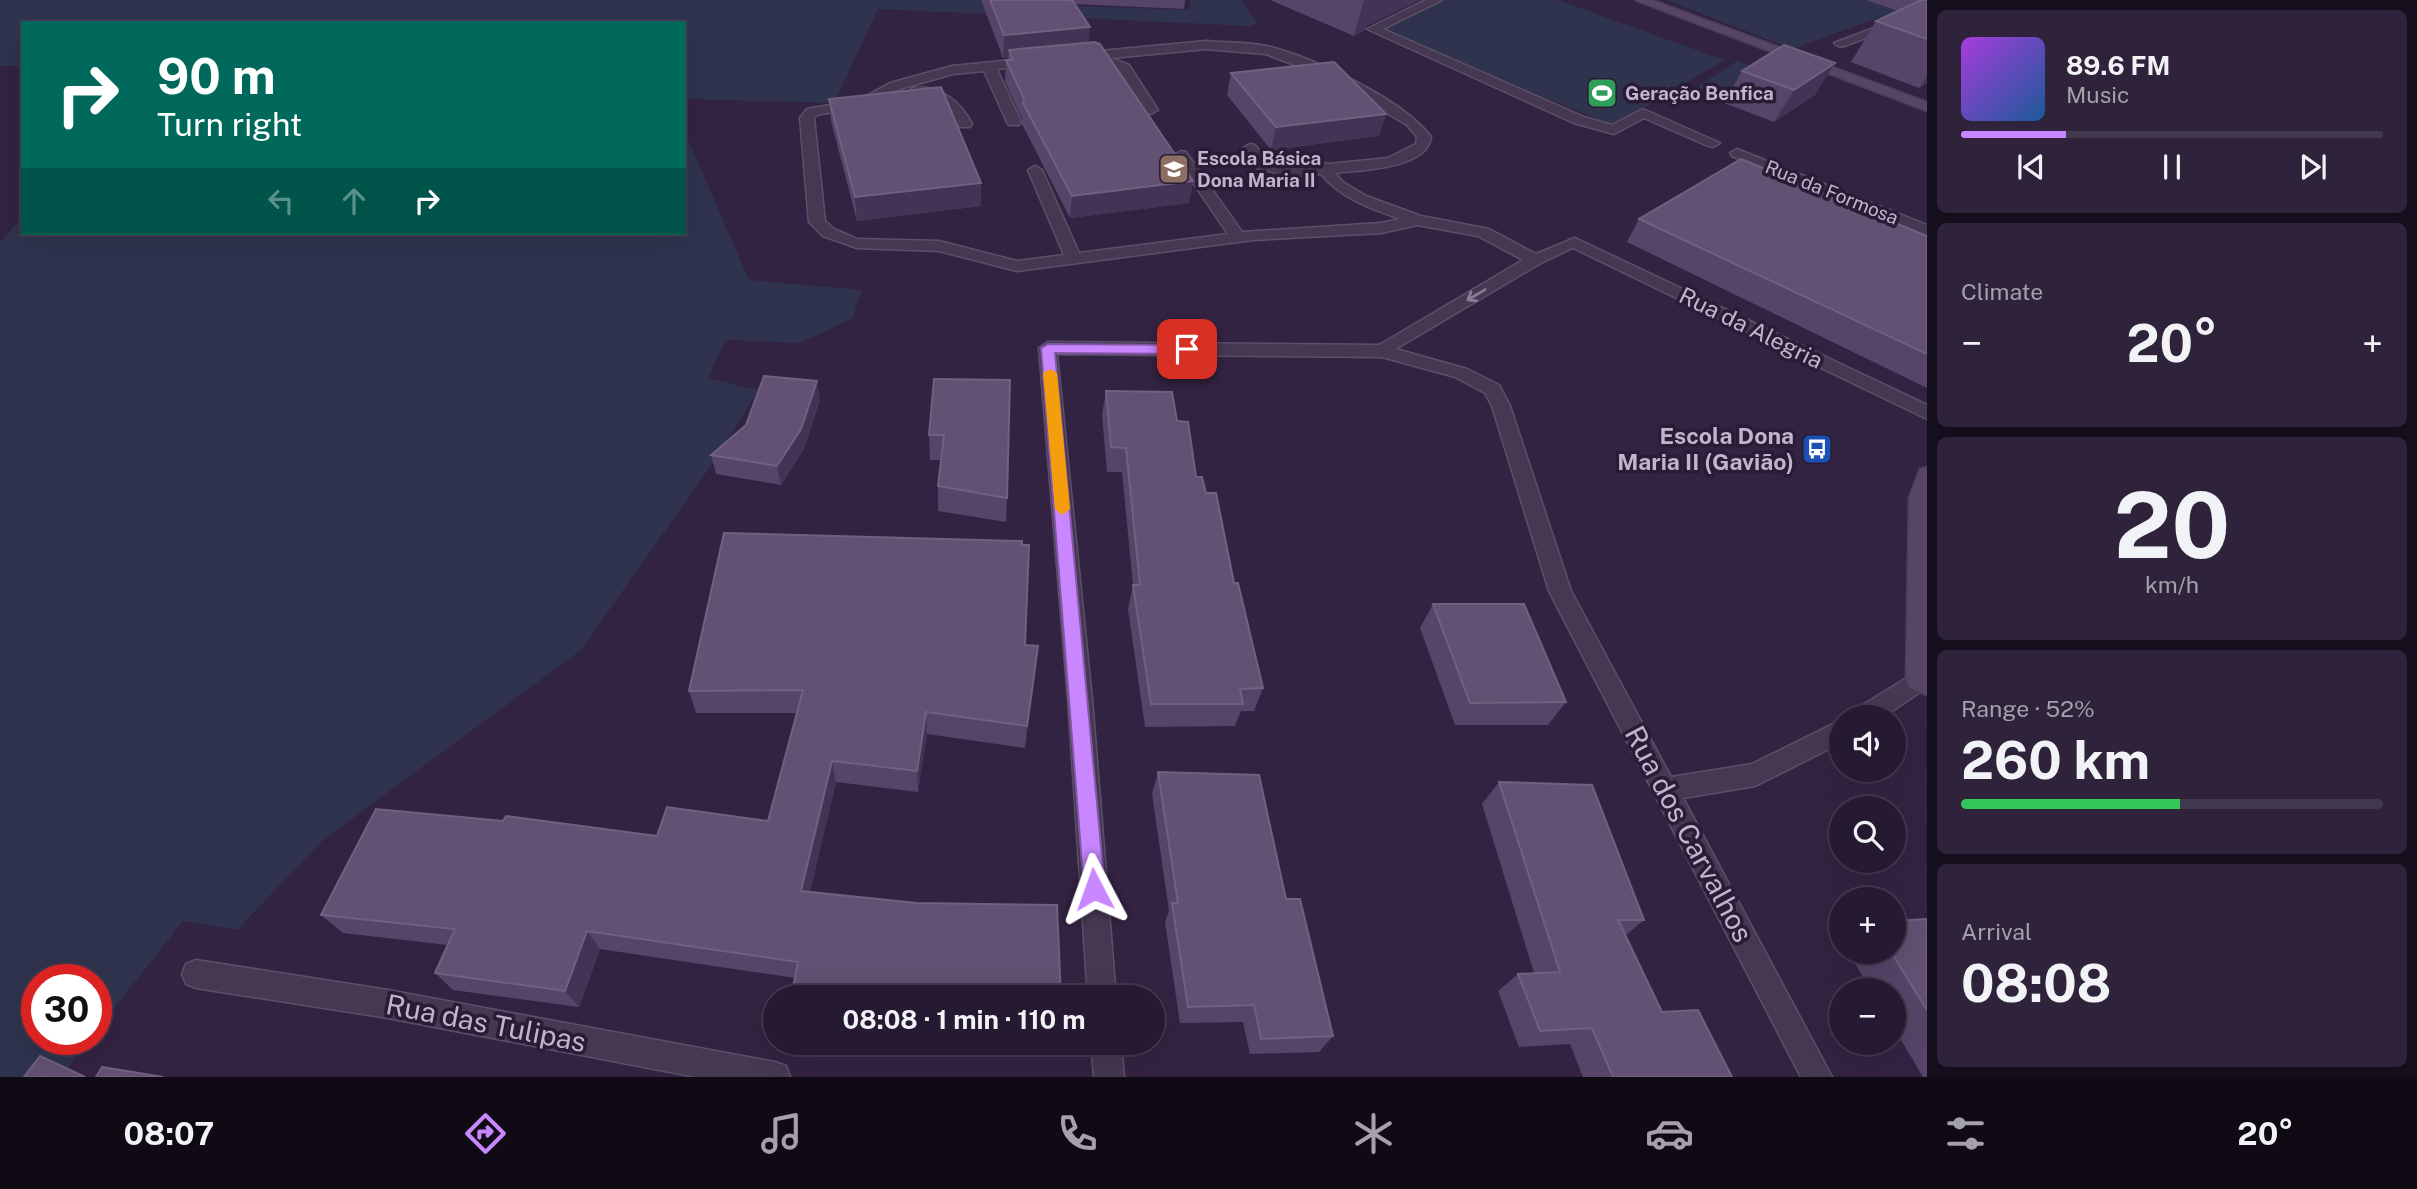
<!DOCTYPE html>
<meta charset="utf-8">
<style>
:root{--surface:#261a32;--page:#2e233a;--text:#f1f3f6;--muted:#a4a1ac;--line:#42384d;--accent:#c886ff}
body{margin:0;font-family:"Public Sans",sans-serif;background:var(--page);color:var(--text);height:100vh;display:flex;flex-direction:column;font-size:26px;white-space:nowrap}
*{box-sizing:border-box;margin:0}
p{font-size:23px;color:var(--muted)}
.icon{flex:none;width:38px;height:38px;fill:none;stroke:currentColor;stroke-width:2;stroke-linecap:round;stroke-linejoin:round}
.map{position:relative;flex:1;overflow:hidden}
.details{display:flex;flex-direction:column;gap:10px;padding:10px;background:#150e1c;width:490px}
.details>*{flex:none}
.hud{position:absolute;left:21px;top:21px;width:665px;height:214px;border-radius:0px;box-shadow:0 7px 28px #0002,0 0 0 2px var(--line);background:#00695c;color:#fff;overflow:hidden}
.fabs{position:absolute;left:1829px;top:705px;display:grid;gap:14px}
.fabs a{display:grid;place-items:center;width:77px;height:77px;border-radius:50%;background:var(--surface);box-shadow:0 7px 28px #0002,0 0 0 2px var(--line);font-size:35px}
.speed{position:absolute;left:21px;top:964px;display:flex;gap:14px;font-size:35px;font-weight:700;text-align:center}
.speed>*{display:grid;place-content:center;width:91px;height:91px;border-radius:50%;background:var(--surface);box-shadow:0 7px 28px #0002,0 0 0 2px var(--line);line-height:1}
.speed .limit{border:10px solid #d22;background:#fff;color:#111}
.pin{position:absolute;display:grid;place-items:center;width:60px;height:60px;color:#fff;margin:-30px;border-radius:14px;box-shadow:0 4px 10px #0006}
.me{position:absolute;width:77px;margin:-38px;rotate:356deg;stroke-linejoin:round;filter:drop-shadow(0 0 5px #0008)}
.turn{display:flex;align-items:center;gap:24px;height:147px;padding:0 21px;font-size:32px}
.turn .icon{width:91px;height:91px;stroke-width:2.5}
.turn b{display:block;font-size:49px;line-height:60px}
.lanes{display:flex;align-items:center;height:66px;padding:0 21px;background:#0003;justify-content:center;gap:35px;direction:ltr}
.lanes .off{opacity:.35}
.big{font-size:52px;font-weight:700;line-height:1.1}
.details .widget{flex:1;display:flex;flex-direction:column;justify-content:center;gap:10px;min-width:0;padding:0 24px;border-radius:10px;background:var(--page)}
.details .dial{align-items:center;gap:0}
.dial b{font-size:91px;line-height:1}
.song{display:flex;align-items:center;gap:21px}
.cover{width:84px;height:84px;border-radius:10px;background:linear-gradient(135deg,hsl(280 70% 55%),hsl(210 70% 35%))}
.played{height:7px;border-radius:4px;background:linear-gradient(90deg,var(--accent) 25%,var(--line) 25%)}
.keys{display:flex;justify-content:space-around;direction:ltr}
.heat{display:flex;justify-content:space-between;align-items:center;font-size:38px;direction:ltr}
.charge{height:10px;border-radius:5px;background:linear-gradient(90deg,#34c759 52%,var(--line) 0)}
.trip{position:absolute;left:763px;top:985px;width:402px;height:70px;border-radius:35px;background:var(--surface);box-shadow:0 7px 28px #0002,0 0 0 2px var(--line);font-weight:700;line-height:70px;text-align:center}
.dock{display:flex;height:112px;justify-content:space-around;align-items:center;background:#0f0a14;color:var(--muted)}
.dock .icon{width:49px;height:49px}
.dock .current{color:var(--accent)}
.dock b{font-size:32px;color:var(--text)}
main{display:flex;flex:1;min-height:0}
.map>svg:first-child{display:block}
.green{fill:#2f334e}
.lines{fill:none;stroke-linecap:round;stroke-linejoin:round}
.lane-casing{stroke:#5d4f69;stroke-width:3}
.street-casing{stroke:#5d4f69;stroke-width:3}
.secondary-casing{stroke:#4b3e57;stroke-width:3}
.lane{fill:#453851;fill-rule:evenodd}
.street{fill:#453851;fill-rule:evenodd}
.secondary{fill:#574565;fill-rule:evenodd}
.wall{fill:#564568}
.shaded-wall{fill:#433354}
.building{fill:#625172;stroke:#706180;stroke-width:2}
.oneway{stroke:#897c95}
.route{fill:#c886ff;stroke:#8257a6;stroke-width:2}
.slow{fill:#f59e0b}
.labels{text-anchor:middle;stroke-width:7;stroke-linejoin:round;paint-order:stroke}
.far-poi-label{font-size:19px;font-weight:bold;fill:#c1b4cc;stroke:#2a1c36;text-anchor:start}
.far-street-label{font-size:19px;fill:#c1b4cc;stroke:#2a1c36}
.street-label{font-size:23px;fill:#c1b4cc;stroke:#2a1c36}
.poi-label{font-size:23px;font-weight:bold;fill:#c1b4cc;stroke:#2a1c36;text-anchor:end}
.near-street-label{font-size:28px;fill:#c1b4cc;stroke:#2a1c36}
</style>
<main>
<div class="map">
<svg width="1927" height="1077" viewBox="0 0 1927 1077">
<rect width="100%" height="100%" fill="#332342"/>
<path class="green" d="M 0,0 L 1076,0 L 1078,6 L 1190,10 L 1190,0 L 1241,0 L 1257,23 L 1250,26 L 878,9 L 834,103 L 684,99 L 684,23 L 23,23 L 23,66 L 0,66 Z
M 1442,0 L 1558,0 L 1724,60 L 1614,126 L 1379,29 Z
M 1666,0 L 1905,0 L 1920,3 L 1792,49 Z
M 1737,61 L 1761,69 L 1713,100 L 1691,91 Z
M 684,130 L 749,280 L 862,290 L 852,319 L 799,343 L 726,340 L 708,378 L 758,390 L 717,457 L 581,650 L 323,840 L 237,930 L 183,921 L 96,1031 L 96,980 L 37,980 L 37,1040 L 90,1040 L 60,1077 L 0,1077 L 0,242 L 23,217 L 23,233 L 684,233 Z"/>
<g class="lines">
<g class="lane-casing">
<path id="lane" d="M 1426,0 L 1442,0 L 1383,29 L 1584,117 L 1612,125 L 1643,109 L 1720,143 L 1713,147 L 1708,146 L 1644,118 L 1614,134 L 1574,123 L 1367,29 Z
M 1206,41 C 1227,43 1251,42 1271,47 C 1316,59 1404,100 1431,137 C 1427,169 1361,170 1335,173 L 1343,182 L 1366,196 L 1421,216 L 1489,229 L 1536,254 L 1575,238 L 1583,243 L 1541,263 L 1382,357 L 1376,355 L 1373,351 L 1376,347 L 1523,260 L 1478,236 L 1417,225 L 1381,233 L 1253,240 L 1017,271 L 939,251 L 857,248 L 823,236 L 809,222 L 800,118 L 807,109 L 859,100 L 890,83 L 952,66 L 1033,58 L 1039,62 L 1038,65 L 997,69 L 1021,122 L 1019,125 L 1009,125 L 1007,122 L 984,71 L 953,74 L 900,89 L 868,106 L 817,115 L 814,118 L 825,221 L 834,229 L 857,239 L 939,241 L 1017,261 L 1064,255 L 1028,170 L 1035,166 L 1042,170 L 1079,253 L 1228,234 L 1174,155 L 1181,151 L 1186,152 L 1242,232 L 1381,223 L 1400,219 C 1370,208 1342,199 1321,174 L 1291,177 L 1257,168 L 1243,148 L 1250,144 L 1255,145 C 1270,166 1287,173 1313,166 C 1320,164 1321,162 1329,164 L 1388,158 L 1416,144 L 1417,137 L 1407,125 L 1330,79 L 1266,54 L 1206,49 L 1111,58 L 1129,65 L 1158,110 L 1151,114 L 1146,113 C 1132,92 1122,64 1093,60 C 1085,58 1080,63 1073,57 L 1079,53 Z
M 917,86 C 944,91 959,99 972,124 L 970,127 L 960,127 L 942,102 L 912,93 L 910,90 Z"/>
</g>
<g class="street-casing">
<path id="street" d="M 1927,8 L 1927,16 L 1844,46 L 1840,47 L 1834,43 Z
M 1737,149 L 1927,225 L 1927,236 L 1732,156 L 1730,153 Z
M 1575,238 L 1927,405 L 1927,419 L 1569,246 L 1567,243 L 1569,240 Z
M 1048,342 L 1382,345 L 1467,369 L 1499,385 L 1510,406 L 1571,591 L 1671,777 L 1752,764 L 1841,720 L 1841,743 L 1755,786 L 1683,798 L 1832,1077 L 1801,1077 L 1549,591 L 1492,406 L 1485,393 L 1455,377 L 1382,357 L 1057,354 L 1092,699 L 1116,998 L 1088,998 L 1068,699 L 1039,348 Z
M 1918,671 L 1926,674 L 1926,688 L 1882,718 L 1850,718 L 1853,711 Z
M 196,960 L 388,990 L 775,1062 L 786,1066 L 790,1077 L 696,1077 L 388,1018 L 196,988 L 186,984 L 182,974 L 186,964 Z
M 1091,1043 L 1121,1043 L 1124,1077 L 1094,1077 Z"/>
</g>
<g class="secondary-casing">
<path id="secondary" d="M 1635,0 L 1652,0 L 1927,102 L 1927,111 Z
M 1927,467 L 1927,695 L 1910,688 L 1906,681 L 1909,498 L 1920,469 Z"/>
</g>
<use href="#lane" class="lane"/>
<use href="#street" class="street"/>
<use href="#secondary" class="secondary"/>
</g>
<path class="wall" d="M 981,0 L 1185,0 L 1184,9 L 1074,4 L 1089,42 L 1193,181 L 1189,203 L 1070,218 L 1022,124 L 1022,119 L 1005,81 L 1006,60 L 1008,60 L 1008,58 L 1003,58 Z
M 1270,0 L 1420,0 L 1366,26 L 1365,30 L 1354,36 Z
M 1866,0 L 1927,0 L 1927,83 L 1919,88 L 1851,62 L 1876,21 L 1898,11 Z
M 1742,71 L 1815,95 L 1774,122 L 1724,103 Z
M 1231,73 L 1386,114 L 1379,136 L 1271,150 L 1227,95 Z
M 829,99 L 981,183 L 981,206 L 857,221 L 831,121 Z
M 1639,219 L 1927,236 L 1927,388 L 1627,242 Z
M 934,379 L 1007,498 L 1006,522 L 938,511 L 938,486 L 941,460 L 930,460 L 929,435 Z
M 1106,391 L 1177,421 L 1196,477 L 1206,493 L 1234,583 L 1263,688 L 1254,711 L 1241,711 L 1235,726 L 1145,727 L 1128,609 L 1133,585 L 1122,472 L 1107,472 L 1102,415 Z
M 820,400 L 804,449 L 781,485 L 716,474 L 711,455 Z
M 1433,604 L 1566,702 L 1548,725 L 1455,725 L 1420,628 Z
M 1025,645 L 1038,646 L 1025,748 L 927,734 L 918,792 L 836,782 L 810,892 L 917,903 L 795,978 L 600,949 L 579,1007 L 453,990 L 435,973 L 448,945 L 343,933 L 321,915 L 503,821 L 657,836 L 768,821 L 797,713 L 696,713 L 689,691 Z
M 1158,772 L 1286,899 L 1333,1036 L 1319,1052 L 1250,1054 L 1243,1022 L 1180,1023 L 1165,922 L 1169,911 L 1152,794 Z
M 1499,782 L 1644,920 L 1626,935 L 1662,1012 L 1732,1077 L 1583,1077 L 1570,1044 L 1519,1047 L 1498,991 L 1518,974 L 1534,973 L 1482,804 Z
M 1927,919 L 1927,1077 L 1923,1077 L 1894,1028 L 1894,990 L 1871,990 L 1848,952 L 1894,952 Z
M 790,1043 L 893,1043 L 892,1056 Z"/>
<path class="shaded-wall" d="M 1364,0 L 1420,0 L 1366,26 L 1365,30 L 1354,36 Z
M 1090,27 L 1088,50 L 1009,50 L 1008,58 L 1003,58 L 1004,35 Z
M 1835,63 L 1815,95 L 1774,122 L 1794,90 Z
M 1927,76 L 1927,83 L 1919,88 Z
M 1386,114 L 1379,136 L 1271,150 L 1276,127 Z
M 1193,181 L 1189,203 L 1070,218 L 1072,196 Z
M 981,183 L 981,206 L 857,221 L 855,197 Z
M 817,381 L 820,400 L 804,449 L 781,485 L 777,466 Z
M 1038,646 L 1036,669 L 1025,748 L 1027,726 Z
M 926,712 L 927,734 L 918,792 L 917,771 Z
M 832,761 L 836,782 L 806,910 L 801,891 Z
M 587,931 L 600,949 L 579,1007 L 565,991 Z
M 889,1043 L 893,1043 L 892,1056 Z"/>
<path class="building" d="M 990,0 L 1072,0 L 1090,27 L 1004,35 Z
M 1921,0 L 1927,0 L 1927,39 L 1876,21 Z
M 1095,42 L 1100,44 L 1193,181 L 1072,196 L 1023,103 L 1024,99 L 1006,60 L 1013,60 L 1009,50 Z
M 1784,45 L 1835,63 L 1794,90 L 1742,71 Z
M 1334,62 L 1386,114 L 1276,127 L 1231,73 Z
M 941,87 L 981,183 L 855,197 L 829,99 Z
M 1741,159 L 1927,236 L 1927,354 L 1639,219 Z
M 764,376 L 817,381 L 801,429 L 777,466 L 711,455 L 746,425 Z
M 934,379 L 1010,380 L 1007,498 L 938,486 L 944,435 L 929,435 Z
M 1106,391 L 1172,392 L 1177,421 L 1188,422 L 1196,477 L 1202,477 L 1206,493 L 1216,493 L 1234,583 L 1238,583 L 1263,688 L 1240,689 L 1243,704 L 1151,704 L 1133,585 L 1140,585 L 1126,448 L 1111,447 Z
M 724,533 L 1022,541 L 1022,545 L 1029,545 L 1025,645 L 1038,646 L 1027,726 L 926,712 L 917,771 L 832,761 L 801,891 L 917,903 L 1057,905 L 1061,998 L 791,998 L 798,962 L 587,931 L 565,991 L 435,973 L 455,929 L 321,915 L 376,809 L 503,821 L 506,816 L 657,836 L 667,807 L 768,821 L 803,690 L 689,691 Z
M 1433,604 L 1524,604 L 1566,702 L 1470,703 Z
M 1158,772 L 1259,775 L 1286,899 L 1300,899 L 1333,1036 L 1261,1039 L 1254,1005 L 1188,1007 L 1172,903 L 1178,903 Z
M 1499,782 L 1592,785 L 1644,920 L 1618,920 L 1662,1012 L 1698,1010 L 1732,1077 L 1613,1077 L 1592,1028 L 1540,1031 L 1518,974 L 1560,972 Z
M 1927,919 L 1927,1010 L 1891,952 L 1894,952 L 1894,921 Z
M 40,1056 L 85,1077 L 24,1077 Z
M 102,1067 L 163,1077 L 96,1077 Z"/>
<defs><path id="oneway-shaft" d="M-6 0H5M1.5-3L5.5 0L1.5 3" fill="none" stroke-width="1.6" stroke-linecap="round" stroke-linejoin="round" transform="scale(1.75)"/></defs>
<use class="oneway" href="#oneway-shaft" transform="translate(1476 295) rotate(149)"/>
<path class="route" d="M 1048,344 L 1187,345 L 1194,349 L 1187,354 L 1055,353 L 1105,889 L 1102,896 L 1094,899 L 1087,896 L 1084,889 L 1041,348 Z"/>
<path class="slow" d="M 1050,369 L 1057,373 L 1070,509 L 1062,515 L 1055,509 L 1043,373 Z"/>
<defs>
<g id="stadium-square" transform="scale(1.575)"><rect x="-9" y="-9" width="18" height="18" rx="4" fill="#2e9e5b" stroke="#2a1c36"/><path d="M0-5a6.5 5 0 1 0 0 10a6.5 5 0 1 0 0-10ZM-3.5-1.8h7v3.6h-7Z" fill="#fff"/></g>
<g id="school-square" transform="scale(1.575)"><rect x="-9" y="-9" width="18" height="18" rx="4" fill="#8d6e63" stroke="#2a1c36"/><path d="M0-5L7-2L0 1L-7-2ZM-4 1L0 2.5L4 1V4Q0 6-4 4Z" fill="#fff"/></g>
<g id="bus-square" transform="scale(1.575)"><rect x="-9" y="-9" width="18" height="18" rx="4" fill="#1a4fb4" stroke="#2a1c36"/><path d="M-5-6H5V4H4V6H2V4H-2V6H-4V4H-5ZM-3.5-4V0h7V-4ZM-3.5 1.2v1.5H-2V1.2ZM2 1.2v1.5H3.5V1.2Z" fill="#fff"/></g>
</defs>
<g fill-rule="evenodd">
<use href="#stadium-square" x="1602" y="93"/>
<use href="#school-square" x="1174" y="169"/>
<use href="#bus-square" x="1817" y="449"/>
</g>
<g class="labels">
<g class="far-poi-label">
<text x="1625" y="100">Geração Benfica</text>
<text x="1197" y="165">Escola Básica<tspan x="1197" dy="22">Dona Maria II</tspan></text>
</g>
<g class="far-street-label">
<text transform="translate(1832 192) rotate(22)" y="7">Rua da Formosa</text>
</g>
<g class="street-label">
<text transform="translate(1751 328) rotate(26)" y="8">Rua da Alegria</text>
</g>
<g class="poi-label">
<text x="1794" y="444">Escola Dona<tspan x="1794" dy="26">Maria II (Gavião)</tspan></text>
</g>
<g class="near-street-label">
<text transform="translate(1689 834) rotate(62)" y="10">Rua dos Carvalhos</text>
<text transform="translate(486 1023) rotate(11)" y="10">Rua das Tulipas</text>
</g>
</g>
</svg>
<div class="fabs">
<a><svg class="icon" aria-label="sound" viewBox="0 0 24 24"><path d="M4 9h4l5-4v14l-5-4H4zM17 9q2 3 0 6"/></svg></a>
<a><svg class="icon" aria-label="search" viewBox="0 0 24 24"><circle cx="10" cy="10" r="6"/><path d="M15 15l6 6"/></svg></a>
<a>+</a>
<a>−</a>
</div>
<div class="speed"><div class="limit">30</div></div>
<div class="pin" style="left:1187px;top:349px;background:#d93025"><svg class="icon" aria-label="arrive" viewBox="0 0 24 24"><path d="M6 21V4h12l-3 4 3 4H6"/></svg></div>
<svg class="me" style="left:1094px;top:889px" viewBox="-20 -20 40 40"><path d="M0-17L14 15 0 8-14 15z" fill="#c886ff" stroke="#fff" stroke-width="4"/></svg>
<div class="trip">08:08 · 1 min · 110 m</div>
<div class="hud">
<div class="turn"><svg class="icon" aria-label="right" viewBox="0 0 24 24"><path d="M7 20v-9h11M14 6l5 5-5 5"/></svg><div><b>90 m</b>Turn right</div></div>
<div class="lanes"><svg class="icon off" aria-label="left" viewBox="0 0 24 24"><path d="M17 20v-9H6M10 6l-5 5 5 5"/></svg><svg class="icon off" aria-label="ahead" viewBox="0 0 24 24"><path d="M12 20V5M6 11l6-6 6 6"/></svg><svg class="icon" aria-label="right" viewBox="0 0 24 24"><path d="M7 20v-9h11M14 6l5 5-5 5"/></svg></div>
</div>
</div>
<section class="details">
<div class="widget">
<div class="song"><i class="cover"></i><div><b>89.6 FM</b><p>Music</p></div></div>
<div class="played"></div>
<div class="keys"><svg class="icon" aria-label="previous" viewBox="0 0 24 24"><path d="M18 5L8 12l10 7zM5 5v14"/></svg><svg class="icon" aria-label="pause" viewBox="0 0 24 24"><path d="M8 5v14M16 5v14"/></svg><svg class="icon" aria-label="next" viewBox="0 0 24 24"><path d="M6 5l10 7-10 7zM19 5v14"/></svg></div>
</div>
<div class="widget"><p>Climate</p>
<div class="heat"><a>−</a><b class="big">20°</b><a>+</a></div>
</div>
<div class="widget dial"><b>20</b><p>km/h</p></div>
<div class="widget"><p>Range · 52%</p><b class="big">260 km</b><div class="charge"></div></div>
<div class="widget"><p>Arrival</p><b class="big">08:08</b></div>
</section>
</main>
<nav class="dock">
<b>08:07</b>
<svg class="icon current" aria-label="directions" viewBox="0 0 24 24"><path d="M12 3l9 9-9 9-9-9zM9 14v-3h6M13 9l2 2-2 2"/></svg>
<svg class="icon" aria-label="music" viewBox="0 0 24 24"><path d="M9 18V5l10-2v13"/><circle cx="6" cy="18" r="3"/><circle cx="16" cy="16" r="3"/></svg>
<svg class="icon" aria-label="phone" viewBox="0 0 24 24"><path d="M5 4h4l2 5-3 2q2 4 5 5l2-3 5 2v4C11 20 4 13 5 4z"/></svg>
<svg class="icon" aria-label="climate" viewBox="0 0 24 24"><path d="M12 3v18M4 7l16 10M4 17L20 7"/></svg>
<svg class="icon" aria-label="car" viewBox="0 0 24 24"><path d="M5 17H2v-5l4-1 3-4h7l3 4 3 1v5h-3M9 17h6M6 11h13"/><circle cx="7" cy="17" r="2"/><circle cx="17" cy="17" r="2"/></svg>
<svg class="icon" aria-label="filters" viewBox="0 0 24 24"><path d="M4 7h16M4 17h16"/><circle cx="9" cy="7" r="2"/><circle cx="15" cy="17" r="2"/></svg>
<b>20°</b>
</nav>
